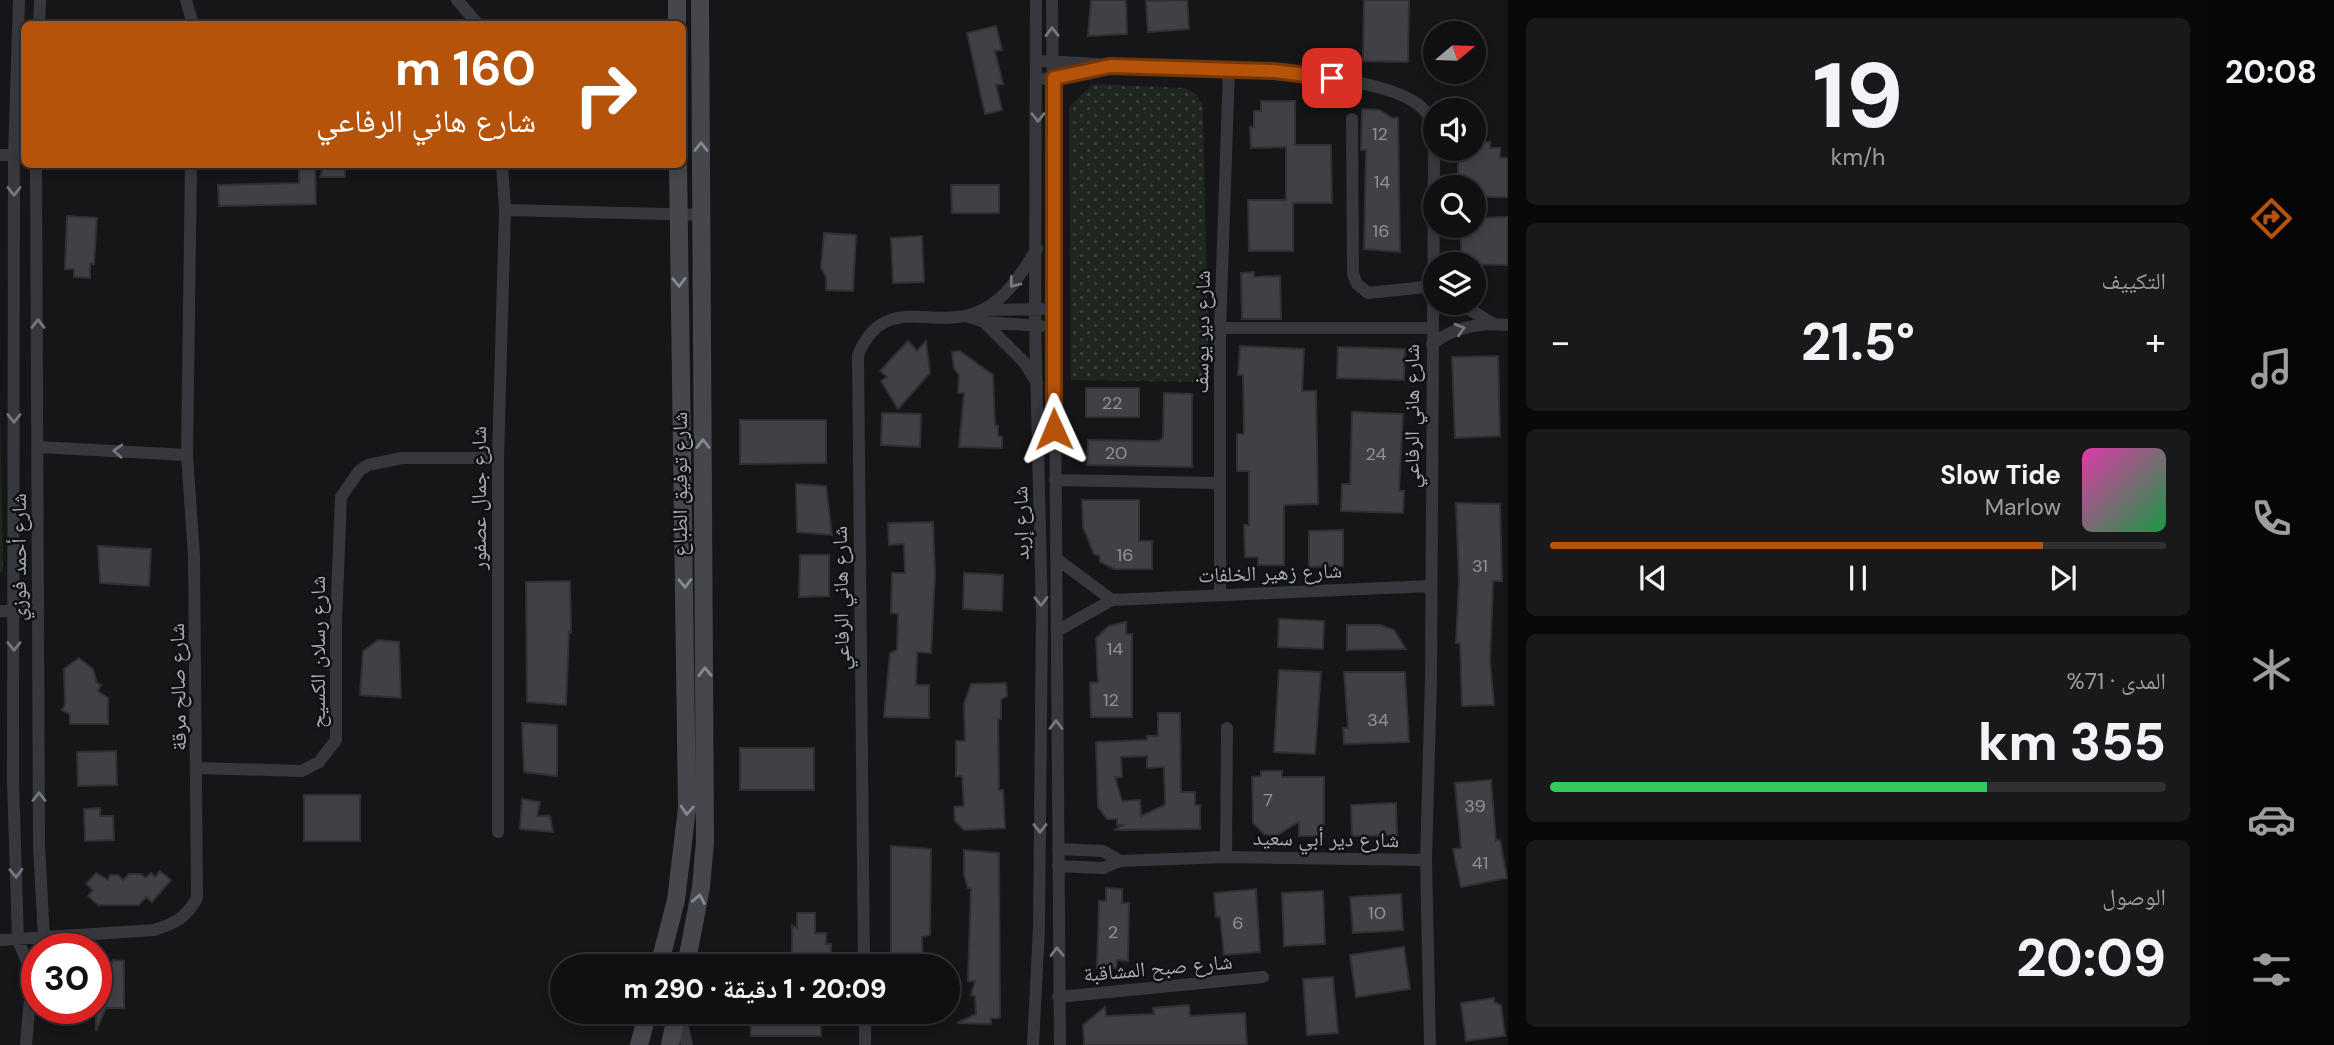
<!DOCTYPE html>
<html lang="ar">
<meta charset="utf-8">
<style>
:root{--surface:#101012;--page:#19191b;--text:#f1f3f6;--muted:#9c9d9f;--line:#303032;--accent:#b45309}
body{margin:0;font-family:"DM Sans","Noto Naskh Arabic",sans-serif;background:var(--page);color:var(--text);direction:rtl;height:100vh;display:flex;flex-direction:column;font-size:26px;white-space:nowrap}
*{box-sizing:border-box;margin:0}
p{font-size:23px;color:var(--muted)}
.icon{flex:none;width:38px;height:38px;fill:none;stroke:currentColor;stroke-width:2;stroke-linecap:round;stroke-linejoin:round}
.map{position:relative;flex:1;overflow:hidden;direction:ltr}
.drawer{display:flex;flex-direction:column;gap:18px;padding:18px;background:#09090a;width:700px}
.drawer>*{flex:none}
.banner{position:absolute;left:21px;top:21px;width:665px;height:147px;border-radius:10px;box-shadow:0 4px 10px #0003,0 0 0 2px var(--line);direction:rtl;background:#b45309;color:#fff;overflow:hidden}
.needle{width:46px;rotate:71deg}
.fabs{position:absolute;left:1423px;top:21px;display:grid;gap:14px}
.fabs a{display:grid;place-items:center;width:63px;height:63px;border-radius:50%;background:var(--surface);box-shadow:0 4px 10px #0003,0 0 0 2px var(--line);font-size:35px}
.speed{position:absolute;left:21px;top:933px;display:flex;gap:14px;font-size:35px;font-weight:700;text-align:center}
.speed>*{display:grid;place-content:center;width:91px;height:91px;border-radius:50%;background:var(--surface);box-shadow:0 4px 10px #0003,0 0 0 2px var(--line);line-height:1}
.speed .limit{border:10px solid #d22;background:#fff;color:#111}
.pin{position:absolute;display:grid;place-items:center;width:60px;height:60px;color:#fff;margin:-30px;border-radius:14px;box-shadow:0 4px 10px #0006}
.me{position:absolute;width:77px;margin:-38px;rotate:359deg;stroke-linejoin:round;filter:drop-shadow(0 0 5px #0008)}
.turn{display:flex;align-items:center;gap:24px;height:147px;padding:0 35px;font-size:32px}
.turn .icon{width:91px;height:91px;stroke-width:2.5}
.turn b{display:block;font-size:49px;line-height:60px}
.big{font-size:52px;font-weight:800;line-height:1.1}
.drawer .widget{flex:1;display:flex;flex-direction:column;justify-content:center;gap:10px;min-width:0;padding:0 24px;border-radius:10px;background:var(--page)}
.drawer .dial{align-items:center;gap:0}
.dial b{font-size:91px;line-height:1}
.song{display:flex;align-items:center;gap:21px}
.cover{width:84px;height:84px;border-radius:10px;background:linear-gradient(135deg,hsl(320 70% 55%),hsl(140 70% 35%))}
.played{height:7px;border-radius:4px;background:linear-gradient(90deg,var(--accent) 80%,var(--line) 80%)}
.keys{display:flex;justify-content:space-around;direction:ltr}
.heat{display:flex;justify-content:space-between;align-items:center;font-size:38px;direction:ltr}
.charge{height:10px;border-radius:5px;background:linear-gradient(90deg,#34c759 71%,var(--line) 0)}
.trip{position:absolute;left:550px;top:954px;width:410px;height:70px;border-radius:35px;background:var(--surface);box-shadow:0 4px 10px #0003,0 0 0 2px var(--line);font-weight:800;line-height:70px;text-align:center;direction:rtl}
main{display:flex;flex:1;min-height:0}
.tab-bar{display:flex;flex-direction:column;width:126px;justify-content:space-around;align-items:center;background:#060607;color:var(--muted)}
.tab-bar .icon{width:49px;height:49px}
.tab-bar .active{color:var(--accent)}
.tab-bar b{font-size:32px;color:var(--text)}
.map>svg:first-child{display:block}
.green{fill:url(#green-dots)}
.building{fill:#404145;stroke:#303034;stroke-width:2;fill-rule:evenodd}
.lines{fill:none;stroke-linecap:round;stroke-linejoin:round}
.street{stroke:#37383d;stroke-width:12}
.secondary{stroke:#45474d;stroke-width:18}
.oneway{stroke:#757881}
.oneway2{stroke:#858993}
.route-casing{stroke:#753606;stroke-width:18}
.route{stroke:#b45309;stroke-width:12}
.labels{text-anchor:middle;stroke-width:5;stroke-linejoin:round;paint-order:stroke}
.number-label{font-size:18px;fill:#8e929b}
.street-label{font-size:21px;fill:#a8adb8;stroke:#111113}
</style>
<main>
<nav class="tab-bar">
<b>20:08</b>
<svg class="icon active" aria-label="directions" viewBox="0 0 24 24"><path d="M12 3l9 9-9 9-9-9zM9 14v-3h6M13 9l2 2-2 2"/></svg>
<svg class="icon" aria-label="music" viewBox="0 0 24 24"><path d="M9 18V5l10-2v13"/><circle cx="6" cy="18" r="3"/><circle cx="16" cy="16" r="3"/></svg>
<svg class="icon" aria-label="phone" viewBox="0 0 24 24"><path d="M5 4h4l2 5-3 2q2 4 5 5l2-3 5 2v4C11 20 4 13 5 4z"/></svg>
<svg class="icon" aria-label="climate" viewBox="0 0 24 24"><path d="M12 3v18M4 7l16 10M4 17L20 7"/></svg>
<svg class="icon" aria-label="car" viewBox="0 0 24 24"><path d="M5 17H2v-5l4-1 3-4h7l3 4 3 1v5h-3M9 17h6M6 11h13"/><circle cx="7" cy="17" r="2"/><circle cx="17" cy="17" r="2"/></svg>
<svg class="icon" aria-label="filters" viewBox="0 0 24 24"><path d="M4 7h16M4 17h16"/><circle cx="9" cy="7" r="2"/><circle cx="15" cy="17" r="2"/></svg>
</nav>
<section class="drawer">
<div class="widget dial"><b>19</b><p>km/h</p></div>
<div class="widget"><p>التكييف</p>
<div class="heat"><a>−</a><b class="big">21.5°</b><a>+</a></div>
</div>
<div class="widget">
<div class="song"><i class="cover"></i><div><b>Slow Tide</b><p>Marlow</p></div></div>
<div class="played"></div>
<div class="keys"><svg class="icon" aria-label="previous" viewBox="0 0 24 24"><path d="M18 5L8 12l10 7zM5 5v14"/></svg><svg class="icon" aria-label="pause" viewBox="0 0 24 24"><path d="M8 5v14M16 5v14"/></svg><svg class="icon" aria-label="next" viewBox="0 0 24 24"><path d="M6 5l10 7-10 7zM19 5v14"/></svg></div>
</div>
<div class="widget"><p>المدى · 71%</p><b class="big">355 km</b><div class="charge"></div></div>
<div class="widget"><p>الوصول</p><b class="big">20:09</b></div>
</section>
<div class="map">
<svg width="1508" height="1045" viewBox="0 0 1508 1045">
<defs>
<pattern id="green-dots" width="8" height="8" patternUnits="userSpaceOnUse" patternTransform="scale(1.75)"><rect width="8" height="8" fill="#1e261f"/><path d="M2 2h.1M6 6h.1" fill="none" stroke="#3c433d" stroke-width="1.8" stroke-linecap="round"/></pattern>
</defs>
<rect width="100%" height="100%" fill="#161618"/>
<path class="green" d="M 1093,84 L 1185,88 L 1196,94 L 1203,106 L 1208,343 L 1201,382 L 1071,380 L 1069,107 Z
M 0,397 L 3,571 L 0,573 Z"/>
<path class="building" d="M 1091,0 L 1126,0 L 1127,34 L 1088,36 Z
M 1187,0 L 1189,29 L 1148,32 L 1146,1 Z
M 1364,0 L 1409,0 L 1408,62 L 1363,61 Z
M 996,26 L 1002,50 L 995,51 L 1003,84 L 996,85 L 1002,110 L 985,114 L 967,33 Z
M 1261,101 L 1295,101 L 1295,145 L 1331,145 L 1332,203 L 1293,203 L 1293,251 L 1249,251 L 1248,200 L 1286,200 L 1286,147 L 1251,148 L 1250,127 L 1254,127 L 1254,111 L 1261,111 Z
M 1362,109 L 1380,110 L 1392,118 L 1398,118 L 1400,252 L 1364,249 L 1366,150 L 1361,150 Z
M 1474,142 L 1490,142 L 1490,148 L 1500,148 L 1500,158 L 1508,158 L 1508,197 L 1474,197 L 1474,180 L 1458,180 L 1458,149 L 1474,149 Z
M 325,164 L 345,164 L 345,177 L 320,177 Z
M 299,167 L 315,167 L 316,204 L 219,206 L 218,185 L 299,183 Z
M 951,185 L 999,185 L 999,213 L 952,213 Z
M 67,216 L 97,218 L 94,264 L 90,264 L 90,278 L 74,277 L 74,269 L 65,269 Z
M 1508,217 L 1508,265 L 1462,264 L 1460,226 L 1474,226 L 1474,218 Z
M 824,233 L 856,235 L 853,291 L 826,290 L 826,277 L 821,268 Z
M 922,236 L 924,282 L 893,283 L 891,238 Z
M 1254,272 L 1254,277 L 1280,276 L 1281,319 L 1242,319 L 1241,273 Z
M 908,341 L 917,351 L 926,341 L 930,373 L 898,409 L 881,381 L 887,377 L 880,371 Z
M 1240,346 L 1304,349 L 1302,391 L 1316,391 L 1318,504 L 1284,505 L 1284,565 L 1258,565 L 1258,557 L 1245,557 L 1244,525 L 1249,525 L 1249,471 L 1237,471 L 1237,434 L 1244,434 L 1243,375 L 1238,375 Z
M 1338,347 L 1405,349 L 1404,380 L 1337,378 Z
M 960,351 L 993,375 L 995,425 L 998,426 L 998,436 L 1002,437 L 1002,448 L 959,447 L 964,393 L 958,393 L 959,375 L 954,368 L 952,352 Z
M 1498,356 L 1500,436 L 1455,438 L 1452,357 Z
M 1086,388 L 1139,388 L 1139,417 L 1086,417 Z
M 1164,393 L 1192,394 L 1192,467 L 1087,465 L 1088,440 L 1158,441 L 1163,438 Z
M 1352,412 L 1403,414 L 1399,491 L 1404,491 L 1403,513 L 1341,511 L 1342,484 L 1350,484 Z
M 882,413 L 921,414 L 920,447 L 881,445 Z
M 740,420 L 826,420 L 826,463 L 740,464 Z
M 796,484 L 826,486 L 832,535 L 797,532 Z
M 1082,500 L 1139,500 L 1139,541 L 1152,541 L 1152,569 L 1114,569 L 1100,562 L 1100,556 L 1094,554 L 1083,527 Z
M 1456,503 L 1500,504 L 1502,581 L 1493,581 L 1490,662 L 1494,705 L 1462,706 L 1460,643 L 1456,643 L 1459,581 Z
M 933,522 L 935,574 L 931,653 L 917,652 L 916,685 L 929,685 L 929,718 L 884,717 L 890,653 L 897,650 L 898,614 L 891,613 L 892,573 L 905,573 L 904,544 L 889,545 L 888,523 Z
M 1343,530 L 1343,566 L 1309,567 L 1309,531 Z
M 98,546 L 151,549 L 149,586 L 100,583 Z
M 800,555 L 829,555 L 829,596 L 799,597 Z
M 964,573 L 1003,575 L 1002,611 L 963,609 Z
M 570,581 L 571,632 L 569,632 L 566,705 L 527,702 L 526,582 Z
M 1279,619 L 1324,621 L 1323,649 L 1278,647 Z
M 1126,622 L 1126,634 L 1132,634 L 1132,717 L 1091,717 L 1090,683 L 1098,682 L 1096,638 L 1109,626 Z
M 1347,625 L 1380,625 L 1394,630 L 1406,649 L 1347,650 Z
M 378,640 L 399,642 L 401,698 L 360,695 L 363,651 Z
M 79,658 L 93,669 L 97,683 L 101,685 L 98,691 L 108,698 L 108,724 L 70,724 L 70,714 L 62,710 L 65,704 L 64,669 Z
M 1279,670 L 1321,672 L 1315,754 L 1274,752 Z
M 1344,672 L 1405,672 L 1409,742 L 1344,744 L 1343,728 L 1348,728 Z
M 1006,683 L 1007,696 L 1001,699 L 1001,719 L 998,719 L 999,790 L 1003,790 L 1005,828 L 964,830 L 955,821 L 954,807 L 964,806 L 962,776 L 956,776 L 956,741 L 965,741 L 964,704 L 971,684 Z
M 1158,713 L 1180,713 L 1181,792 L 1195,792 L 1195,805 L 1200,805 L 1200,829 L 1114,830 L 1123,825 L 1117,825 L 1117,819 L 1107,819 L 1098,807 L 1096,742 L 1147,740 L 1147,736 L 1158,736 ZM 1147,756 L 1147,768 L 1164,767 L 1165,805 L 1141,816 L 1140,800 L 1122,801 L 1115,777 L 1122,777 L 1121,757 Z
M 522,723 L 557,725 L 557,776 L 524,772 Z
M 740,748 L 814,748 L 814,790 L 740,790 Z
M 116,751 L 117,785 L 78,786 L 77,752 Z
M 1261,771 L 1282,771 L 1282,777 L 1324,777 L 1324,836 L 1299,836 L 1299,822 L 1276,836 L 1264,834 L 1253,823 L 1252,777 L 1261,776 Z
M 1491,780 L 1496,841 L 1500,840 L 1507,878 L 1461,887 L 1453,849 L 1461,848 L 1455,783 Z
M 304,795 L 360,795 L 360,841 L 304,841 Z
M 522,799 L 540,802 L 537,816 L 550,816 L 553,832 L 520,829 Z
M 1396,803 L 1397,835 L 1352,836 L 1351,805 Z
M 100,808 L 100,816 L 113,816 L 114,840 L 85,841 L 84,809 Z
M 891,846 L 931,849 L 930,935 L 922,937 L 923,966 L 891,966 Z
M 964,850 L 999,853 L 1000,1018 L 991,1018 L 991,1024 L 957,1023 L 976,1014 L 975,996 L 971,995 L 975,981 L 968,981 L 971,888 L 968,888 L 964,874 Z
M 160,871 L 171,880 L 152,902 L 146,897 L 139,905 L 98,905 L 88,896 L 93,890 L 86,884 L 96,873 L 108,880 L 110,875 L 118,875 L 123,880 L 129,874 L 141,874 L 146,878 L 151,873 L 155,877 Z
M 1106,888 L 1122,889 L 1122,903 L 1129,903 L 1128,961 L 1117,960 L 1116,968 L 1097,968 L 1099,901 L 1106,901 Z
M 1256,889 L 1260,952 L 1224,955 L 1220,916 L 1216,917 L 1214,893 Z
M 1323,891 L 1325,944 L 1284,946 L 1282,893 Z
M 1401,894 L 1403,930 L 1353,933 L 1350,897 Z
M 797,913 L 815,913 L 815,933 L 826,933 L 826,944 L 831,944 L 831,966 L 792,966 L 792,925 L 797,928 Z
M 1404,947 L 1410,989 L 1356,997 L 1350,955 Z
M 113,960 L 124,961 L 124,1008 L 106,1008 L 96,1031 L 96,964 L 111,965 Z
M 1333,977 L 1338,1033 L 1307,1035 L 1303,979 Z
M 1494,998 L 1494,1002 L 1501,1005 L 1505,1036 L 1466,1041 L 1461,1003 Z
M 1189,1005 L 1190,1016 L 1245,1013 L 1247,1045 L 1084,1045 L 1083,1025 L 1105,1007 L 1106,1016 L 1154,1014 L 1153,1008 Z
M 750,1012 L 820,1012 L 821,1036 L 751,1036 Z"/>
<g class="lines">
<path class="street" d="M 19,0 L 14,154 L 13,781 L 18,940 L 32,974
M 186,0 L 193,24
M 457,0 L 478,24
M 1052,0 L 1060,1045
M 39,24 L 40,0
M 1037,61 C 1069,61 1101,65 1133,67 C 1191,69 1386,67 1424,110 C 1436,124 1434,148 1434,166 L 1431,678 L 1426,860 L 1430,1045
M 1045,79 L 1106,67
M 1352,119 L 1353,274 L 1357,284 L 1368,293 L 1435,286
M 0,155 L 24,154
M 36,164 L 39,845 L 44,938 L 40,948
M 505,210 L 702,215
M 1459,303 L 1492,323
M 983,310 L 1042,309
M 966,316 L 985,322 L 1041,326
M 985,323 L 1024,362 L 1037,383
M 1220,328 L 1432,328
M 1432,344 C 1454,327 1480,322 1508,325
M 39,447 L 187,455
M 1055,480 L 1219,483
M 1057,559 L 1112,600
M 1220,594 L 1220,328 L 1229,70
M 0,611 L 38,610
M 1057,631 L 1112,600 L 1431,586
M 199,768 L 302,771 L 319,762 L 336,740 L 336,622 L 341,497 L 359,471 L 368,465 L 402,458 L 498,458
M 498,832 L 498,458 L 505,210 L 502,164
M 1058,849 L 1103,851 L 1120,861
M 1226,857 L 1227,728
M 1058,866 L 1103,868 L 1120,861 L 1226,857 L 1426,860
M 0,940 L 154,930 C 176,923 186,918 197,898 L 194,556 L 187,455 L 191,164
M 864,966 L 858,355 C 886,288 937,335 984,309 C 1009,296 1022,271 1037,249
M 1058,997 L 1263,977
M 679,1012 L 687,1045
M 865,1012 L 865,1045
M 26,1045 L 32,974 L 37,959
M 1033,1045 L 1039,928 L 1042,613 L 1035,326 L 1036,0"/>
<path class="secondary" d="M 677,0 L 677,24
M 659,966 L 676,900 L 687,808 L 678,164
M 686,966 L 701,887 L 705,842 L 700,0
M 639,1045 L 648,1012
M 670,1045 L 677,1012"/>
</g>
<defs><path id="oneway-chevron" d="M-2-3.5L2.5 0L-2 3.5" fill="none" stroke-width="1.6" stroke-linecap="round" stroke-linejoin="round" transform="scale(1.75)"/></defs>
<g class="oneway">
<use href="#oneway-chevron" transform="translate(1052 32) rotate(-91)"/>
<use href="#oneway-chevron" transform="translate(1038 117) rotate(90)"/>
<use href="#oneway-chevron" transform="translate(14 191) rotate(90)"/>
<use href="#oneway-chevron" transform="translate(1014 283) rotate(128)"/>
<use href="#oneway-chevron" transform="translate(38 324) rotate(-90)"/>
<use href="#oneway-chevron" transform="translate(1460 329) rotate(-17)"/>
<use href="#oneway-chevron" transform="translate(14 418) rotate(90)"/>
<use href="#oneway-chevron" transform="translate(118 451) rotate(-177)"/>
<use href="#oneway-chevron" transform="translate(1041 601) rotate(89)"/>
<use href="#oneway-chevron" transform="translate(14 646) rotate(90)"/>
<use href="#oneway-chevron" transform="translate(1056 725) rotate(-90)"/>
<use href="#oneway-chevron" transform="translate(39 797) rotate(-90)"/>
<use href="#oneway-chevron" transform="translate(1040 828) rotate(90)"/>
<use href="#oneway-chevron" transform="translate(16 873) rotate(88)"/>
<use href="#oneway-chevron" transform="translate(1057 952) rotate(-91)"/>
</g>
<g class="oneway2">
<use href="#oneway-chevron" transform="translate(701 147) rotate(-90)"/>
<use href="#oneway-chevron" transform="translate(679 282) rotate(89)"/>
<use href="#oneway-chevron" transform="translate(703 444) rotate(-90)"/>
<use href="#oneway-chevron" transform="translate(685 583) rotate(89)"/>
<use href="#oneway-chevron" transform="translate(705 672) rotate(-91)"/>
<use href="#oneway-chevron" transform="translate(687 810) rotate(94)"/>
<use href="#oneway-chevron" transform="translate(699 899) rotate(-80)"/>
</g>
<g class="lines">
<g class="route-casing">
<path id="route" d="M 1054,429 L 1054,78 L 1110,66 L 1274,71 L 1332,78"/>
</g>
<use href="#route" class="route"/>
</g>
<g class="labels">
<g class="number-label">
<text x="1380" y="140">12</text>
<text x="1382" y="188">14</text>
<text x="1381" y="237">16</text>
<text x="1112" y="409">22</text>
<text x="1116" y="459">20</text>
<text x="1376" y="460">24</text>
<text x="1125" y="561">16</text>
<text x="1480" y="572">31</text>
<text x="1115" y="655">14</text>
<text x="1111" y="706">12</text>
<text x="1378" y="726">34</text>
<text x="1268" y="806">7</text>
<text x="1475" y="812">39</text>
<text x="1480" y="869">41</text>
<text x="1377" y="919">10</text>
<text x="1238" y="929">6</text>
<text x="1113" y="938">2</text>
</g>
<g class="street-label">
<text transform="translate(1202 332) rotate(-89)" y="7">شارع دير يوسف</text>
<text transform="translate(1412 416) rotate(-90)" y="7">شارع هاني الرفاعي</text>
<text transform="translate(680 484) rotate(-90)" y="7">شارع توفيق الطباع</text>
<text transform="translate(479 498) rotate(-90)" y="7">شارع جمال عصفور</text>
<text transform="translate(1021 523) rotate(-91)" y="7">شارع إربد</text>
<text transform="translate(19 557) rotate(-90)" y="7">شارع أحمد فوزي</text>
<text transform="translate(1270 573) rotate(-2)" y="7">شارع زهير الخلفات</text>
<text transform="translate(841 598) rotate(-91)" y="7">شارع هاني الرفاعي</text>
<text transform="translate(318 652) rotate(-90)" y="7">شارع رسلان الكسيح</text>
<text transform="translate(178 687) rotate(-91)" y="7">شارع صالح مرقة</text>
<text transform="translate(1326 839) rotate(1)" y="7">شارع دير أبي سعيد</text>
<text transform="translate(1158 968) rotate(-5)" y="7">شارع صبح المشاقبة</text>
</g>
</g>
</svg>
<div class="fabs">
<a><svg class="needle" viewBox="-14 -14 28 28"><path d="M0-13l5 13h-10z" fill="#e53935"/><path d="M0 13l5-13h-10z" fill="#9c9d9f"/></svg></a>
<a><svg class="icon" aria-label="sound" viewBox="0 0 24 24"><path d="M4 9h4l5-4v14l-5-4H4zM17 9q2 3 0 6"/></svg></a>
<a><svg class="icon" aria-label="search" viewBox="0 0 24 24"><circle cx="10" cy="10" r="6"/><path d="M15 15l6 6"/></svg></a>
<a><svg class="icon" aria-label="layers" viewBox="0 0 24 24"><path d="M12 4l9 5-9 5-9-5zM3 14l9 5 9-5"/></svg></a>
</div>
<div class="speed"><div class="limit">30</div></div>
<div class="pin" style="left:1332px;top:78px;background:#d93025"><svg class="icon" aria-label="arrive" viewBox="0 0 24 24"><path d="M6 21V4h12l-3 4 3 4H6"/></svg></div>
<svg class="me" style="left:1054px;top:429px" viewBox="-20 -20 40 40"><path d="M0-17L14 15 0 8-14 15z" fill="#b45309" stroke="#fff" stroke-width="4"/></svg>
<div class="trip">20:09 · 1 دقيقة · 290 m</div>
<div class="banner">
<div class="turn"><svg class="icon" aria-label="right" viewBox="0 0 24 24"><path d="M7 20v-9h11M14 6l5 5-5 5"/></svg><div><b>160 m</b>شارع هاني الرفاعي</div></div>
</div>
</div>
</main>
